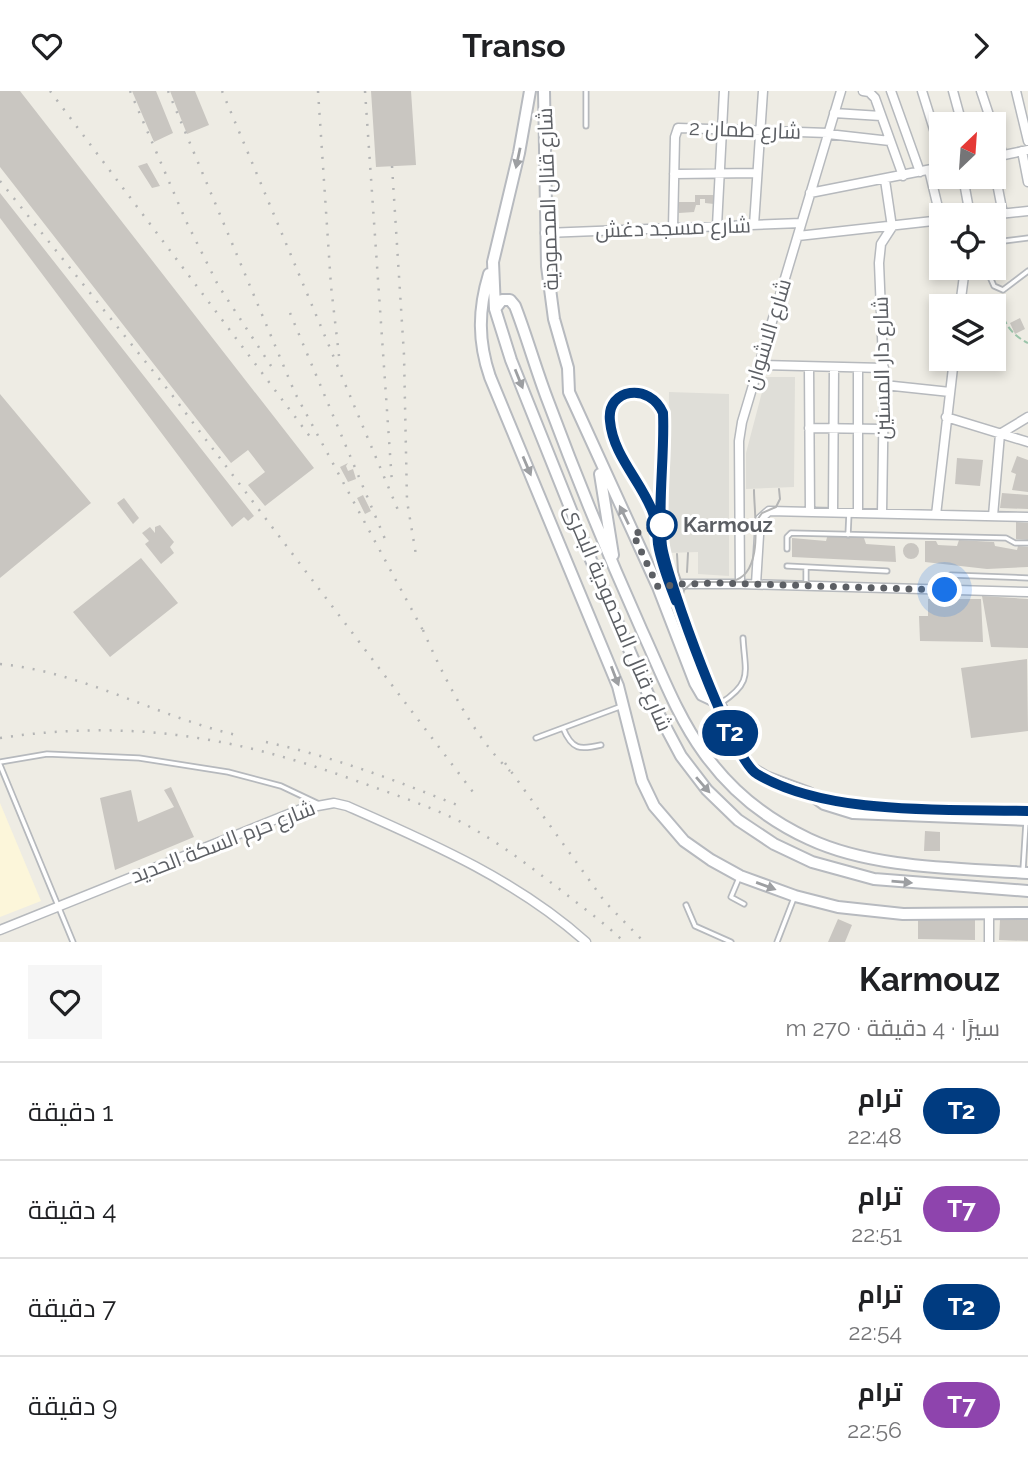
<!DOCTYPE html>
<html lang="ar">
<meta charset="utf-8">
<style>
:root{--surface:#fff;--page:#f6f6f6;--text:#202124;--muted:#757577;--line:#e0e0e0}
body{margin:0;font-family:Raleway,Cairo,sans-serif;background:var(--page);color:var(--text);direction:rtl;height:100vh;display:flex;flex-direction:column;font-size:26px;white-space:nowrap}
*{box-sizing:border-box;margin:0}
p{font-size:23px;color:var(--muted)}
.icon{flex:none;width:38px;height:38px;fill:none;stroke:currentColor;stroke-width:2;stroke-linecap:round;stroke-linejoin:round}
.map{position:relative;height:851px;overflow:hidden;direction:ltr}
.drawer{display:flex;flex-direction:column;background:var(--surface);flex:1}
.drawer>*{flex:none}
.badge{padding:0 14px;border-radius:23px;font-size:24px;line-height:46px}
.needle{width:46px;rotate:25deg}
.controls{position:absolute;left:929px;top:21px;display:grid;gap:14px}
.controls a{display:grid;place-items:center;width:77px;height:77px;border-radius:0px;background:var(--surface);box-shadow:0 4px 10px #0003;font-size:35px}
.you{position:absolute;width:35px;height:35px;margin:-18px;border:5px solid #fff;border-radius:50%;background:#1a73e8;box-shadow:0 0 0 10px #1a73e833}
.map>.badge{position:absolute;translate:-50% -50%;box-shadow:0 0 0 4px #fff}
.round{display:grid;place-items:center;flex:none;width:74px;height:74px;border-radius:0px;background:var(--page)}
.summary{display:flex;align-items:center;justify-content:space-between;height:119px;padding:0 28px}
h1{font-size:33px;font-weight:700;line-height:52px}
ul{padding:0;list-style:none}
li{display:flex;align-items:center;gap:21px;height:98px;padding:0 28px;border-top:2px solid var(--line)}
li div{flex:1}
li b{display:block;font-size:26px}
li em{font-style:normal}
li .badge{min-width:77px;font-weight:700;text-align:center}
header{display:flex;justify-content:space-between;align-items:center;height:91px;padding:0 28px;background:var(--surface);font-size:32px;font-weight:700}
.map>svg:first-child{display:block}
</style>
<header><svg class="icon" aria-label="forward" viewBox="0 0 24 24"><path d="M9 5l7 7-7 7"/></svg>Transo<svg class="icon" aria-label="heart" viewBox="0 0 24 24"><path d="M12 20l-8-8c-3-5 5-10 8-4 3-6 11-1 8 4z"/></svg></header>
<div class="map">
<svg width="1028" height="851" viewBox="0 0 1028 851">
<rect width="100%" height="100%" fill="#eeece4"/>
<path fill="#fcf6da" d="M0,712l41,98 -41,16z"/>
<path fill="#dfded8" d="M766,286h29l-1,110 -48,2v-36z
M669,301l60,2v182l-31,-2v-22l-31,1z"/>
<path fill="#c9c6c1" d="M0,0h20l294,377 -49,38 -17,-21 17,-13 -17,-22 -17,13 -231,-296z
M132,0h24l17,42 -19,9z
M170,0h25l14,34 -22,9z
M371,0h40l5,74 -40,2z
M147,72l13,23 -8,2 -14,-22z
M0,102l254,323 -6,5 -4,-4 -12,10 -232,-309z
M695,104h19v9l-9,-1v-4h-5v6h-4l-2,7 -15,1v-11h16z
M1020,227l5,11 -10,5 -5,-11z
M0,303l91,109 -91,75z
M1017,365l11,4v32l-16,-2 4,-16 -5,-2z
M957,367l26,2 -3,26 -25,-2z
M348,372l-2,3 2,5 5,-2 3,10 -8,3 -8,-15z
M1002,402l26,2v14l-28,-1z
M363,404l8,16 -6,3 -8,-16z
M124,407l15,20 -6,6 -16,-21z
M1016,431l12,1v17l-12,-1z
M160,434l14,17 -4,5 4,6 -13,11 -16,-20 4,-3 -7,-8 8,-6 5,6v-6z
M828,443l35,1 3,9 29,2 1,16 -104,-5v-19l34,3z
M959,449l35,2 1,4 22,4 1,-4 10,1v20l-41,2 -62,-7v-21h11l2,4 19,1z
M903 460a8 8 0 1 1 16 0a8 8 0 1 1-16 0Z
M141,467l37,45 -68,54 -37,-45z
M982,505l46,3v49l-37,-1z
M928,508h53l2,43 -63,-1 -1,-25h9z
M1027,568l1,72 -57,7 -10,-70z
M171,696l23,50 -79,33 -15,-72 31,-8 7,32 36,-15 -10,-17z
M925,740l15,1v19h-16z
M918,827l57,1v21l-57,-1z
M838,828l14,6 -7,17h-17z
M1000,829h28v21l-29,-1z"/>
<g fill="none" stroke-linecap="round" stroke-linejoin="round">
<g stroke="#b6b9bd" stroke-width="7">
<path id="lane" d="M586,0v35
M994,159l10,-9 24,-3
M986,177l8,18 9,4 25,-19
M848,444l1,-22
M787,458v-12l4,-4 215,5 9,5h13
M787,475l100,5
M951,484l77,3
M806,495v-19
M721,612c32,-21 24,-30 22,-65
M563,637c9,22 17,22 38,17
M536,647l86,-32
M0,671l47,-8 92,4 89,14 53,14 38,18
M0,674l73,177
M1023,779l3,-48
M739,787l-8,19 13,7
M686,814l9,21 36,16
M777,851l17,-44"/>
</g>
<g stroke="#b6b9bd" stroke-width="11">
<path id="street" d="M863,0l6,1 6,6 28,78
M891,0l29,81
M922,0l20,64
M953,0l9,33
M981,0l11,33
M1016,0l12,50
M834,22l47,3
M994,38l9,26
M828,43l62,7
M1022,60l6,31
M994,66l34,-7
M994,77l9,46
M929,79l12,50
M674,83l83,-1
M963,86l7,38
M810,102l132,-26
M990,124l38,-4
M754,134l9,-134
M717,135l7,-135
M673,137l2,-91 3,-9 150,5
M545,142l256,-10
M798,145l144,-16
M960,215l5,-38
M758,274l126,3
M809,276l1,144
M884,294l66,7
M946,326l82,25
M809,337l74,1
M833,421l1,-145
M858,422v-145
M882,422l2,-128 -5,-122 2,-19 11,-17 -7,-47
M936,424l18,-156
M993,425l7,-82 28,-17
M740,493l-1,-143 3,-19 99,-331
M756,493l4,-65 9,-8 259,6
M658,496l24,-3h58l288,8
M989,822v29
M0,839l301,-121 33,-6 13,3c84,37 170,74 239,136"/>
</g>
<g stroke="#b7babf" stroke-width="14">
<path id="secondary" d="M530,0l-11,62 -26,109 2,47 16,51 80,200 57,134 33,62 26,34 31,30 36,24 38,18 62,17 154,12
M544,0l3,175 7,53 14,49 1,24 89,195 37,96 7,12 17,8 30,64 17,10 43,16 15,11 29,9 175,7
M489,183c-11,36 -11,68 1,103l128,309 24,95 12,25 30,35 27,19 29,16 55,20 43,11 65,7 125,-1
M495,218l7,-9h8l5,6c12,31 21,64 33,95 29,78 60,154 94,230 19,41 35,85 62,122 27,38 64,67 105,86 64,30 150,29 219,34
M600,383l13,81"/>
</g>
<path stroke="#9bc4aa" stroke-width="2" stroke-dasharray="7 3.5" stroke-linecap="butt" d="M1001,206c-2,20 8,37 27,46"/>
<use href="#lane" stroke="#fff" stroke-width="3.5"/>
<use href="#street" stroke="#fff" stroke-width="8"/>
<use href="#secondary" stroke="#fff" stroke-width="10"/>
<path stroke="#b4b5b5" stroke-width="2" d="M755,432l7,-10 14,-6 4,-8 -1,-10
M677,463l1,18 4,12
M687,481l1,-19
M732,490c33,-6 22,-66 22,-91
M680,515l4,-16 9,-8h114
M1028,718c-80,-1 -202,5 -272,-38 -21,-13 -89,-194 -94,-225 -6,-42 4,-90 1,-133l-9,-14 -14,-7h-9l-8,3 -11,13 -2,16 10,30 32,55 18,77 58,143 20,39 23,13 71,23 186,7"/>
<path stroke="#b4b5b5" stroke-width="2.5" stroke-dasharray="2 9" stroke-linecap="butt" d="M50,0l261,347
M130,0l56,130 32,64 57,87
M168,0l127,302 131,243
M222,0l176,419
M318,0l13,195 8,70
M365,0l27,392
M392,75l12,189 3,146 9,54
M0,90l169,210 307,405
M290,222l95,226
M423,539c20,46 50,106 87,141
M0,573c83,8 156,52 236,71
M0,647c128,-19 233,-2 354,42 33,12 67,23 99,38 41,20 78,49 114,77 19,15 40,30 57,47
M266,651c68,15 132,39 196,65
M505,672l100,139 39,40"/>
</g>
<defs><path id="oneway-solid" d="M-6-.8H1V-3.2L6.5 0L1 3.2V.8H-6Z" transform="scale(1.75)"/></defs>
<g fill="#9d9fa2">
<use href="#oneway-solid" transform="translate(518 67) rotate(102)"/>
<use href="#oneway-solid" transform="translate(519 288) rotate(68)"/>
<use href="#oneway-solid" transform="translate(527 375) rotate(67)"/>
<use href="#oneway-solid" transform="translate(624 424) rotate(-116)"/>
<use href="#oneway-solid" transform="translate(615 585) rotate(69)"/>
<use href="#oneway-solid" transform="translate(703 694) rotate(49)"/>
<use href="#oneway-solid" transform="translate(902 791) rotate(5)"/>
<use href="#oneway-solid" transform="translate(766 795) rotate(20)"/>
</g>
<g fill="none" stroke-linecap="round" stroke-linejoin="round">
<g stroke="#fff" stroke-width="16">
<path id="line" d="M676,510c-7,-18 -15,-38 -18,-57 -1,-11 -1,-20 -5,-31 -11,-31 -40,-57 -43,-92 -4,-33 40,-39 53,-8 2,42 -6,93 -1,133 5,33 70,214 95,228 70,42 190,35 271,37"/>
</g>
<use href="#line" stroke="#003b80" stroke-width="10"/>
<path stroke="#5c5f64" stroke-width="7" stroke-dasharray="0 12.6" d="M662,434l-29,9 25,53 24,-3 38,-1 225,7"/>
</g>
<circle fill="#fff" stroke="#003b80" stroke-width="3.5" cx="662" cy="434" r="14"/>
<g text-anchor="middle" stroke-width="6" stroke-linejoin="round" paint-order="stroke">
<g font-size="21" fill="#5c5f64" stroke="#fff">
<text transform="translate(745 39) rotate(2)" y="7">شارع طمان 2</text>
<text transform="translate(548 108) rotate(-92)" y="7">شارع قنال المحمودية</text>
<text transform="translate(673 137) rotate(-2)" y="7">شارع مسجد دغش</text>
<text transform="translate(768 243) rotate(-73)" y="7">شارع الاشوان</text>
<text transform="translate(882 277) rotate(-91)" y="7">شارع دار المسنين</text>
<text transform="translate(618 527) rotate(67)" y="7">شارع قنال المحمودية البحرى</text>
<text transform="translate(223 751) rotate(-21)" y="7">شارع حرم السكة الحديد</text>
</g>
<g font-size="21" font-weight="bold" fill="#5c5f64" stroke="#fff" text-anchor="start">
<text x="683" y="441">Karmouz</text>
</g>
</g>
</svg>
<div class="controls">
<a><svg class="needle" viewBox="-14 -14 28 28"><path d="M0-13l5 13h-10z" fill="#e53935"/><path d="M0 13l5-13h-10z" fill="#757577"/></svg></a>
<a><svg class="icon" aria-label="locate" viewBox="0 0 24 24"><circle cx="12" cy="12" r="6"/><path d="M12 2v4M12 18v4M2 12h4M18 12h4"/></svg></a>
<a><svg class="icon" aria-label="layers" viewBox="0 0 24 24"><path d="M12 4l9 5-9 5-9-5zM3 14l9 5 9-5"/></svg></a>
</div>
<div class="you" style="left:945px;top:499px"></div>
<b class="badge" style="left:730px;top:642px;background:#003b80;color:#fff">T2</b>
</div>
<section class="drawer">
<div class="summary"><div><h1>Karmouz</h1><p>سيرًا · 4 دقيقة · 270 m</p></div><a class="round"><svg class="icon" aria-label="heart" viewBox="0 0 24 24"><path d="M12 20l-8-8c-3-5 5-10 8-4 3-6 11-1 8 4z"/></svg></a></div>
<ul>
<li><span class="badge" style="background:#003b80;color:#fff">T2</span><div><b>ترام</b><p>22:48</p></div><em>1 دقيقة</em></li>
<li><span class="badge" style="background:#8e44ad;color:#fff">T7</span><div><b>ترام</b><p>22:51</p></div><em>4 دقيقة</em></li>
<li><span class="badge" style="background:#003b80;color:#fff">T2</span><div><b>ترام</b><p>22:54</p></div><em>7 دقيقة</em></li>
<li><span class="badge" style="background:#8e44ad;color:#fff">T7</span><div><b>ترام</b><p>22:56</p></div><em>9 دقيقة</em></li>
</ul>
</section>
